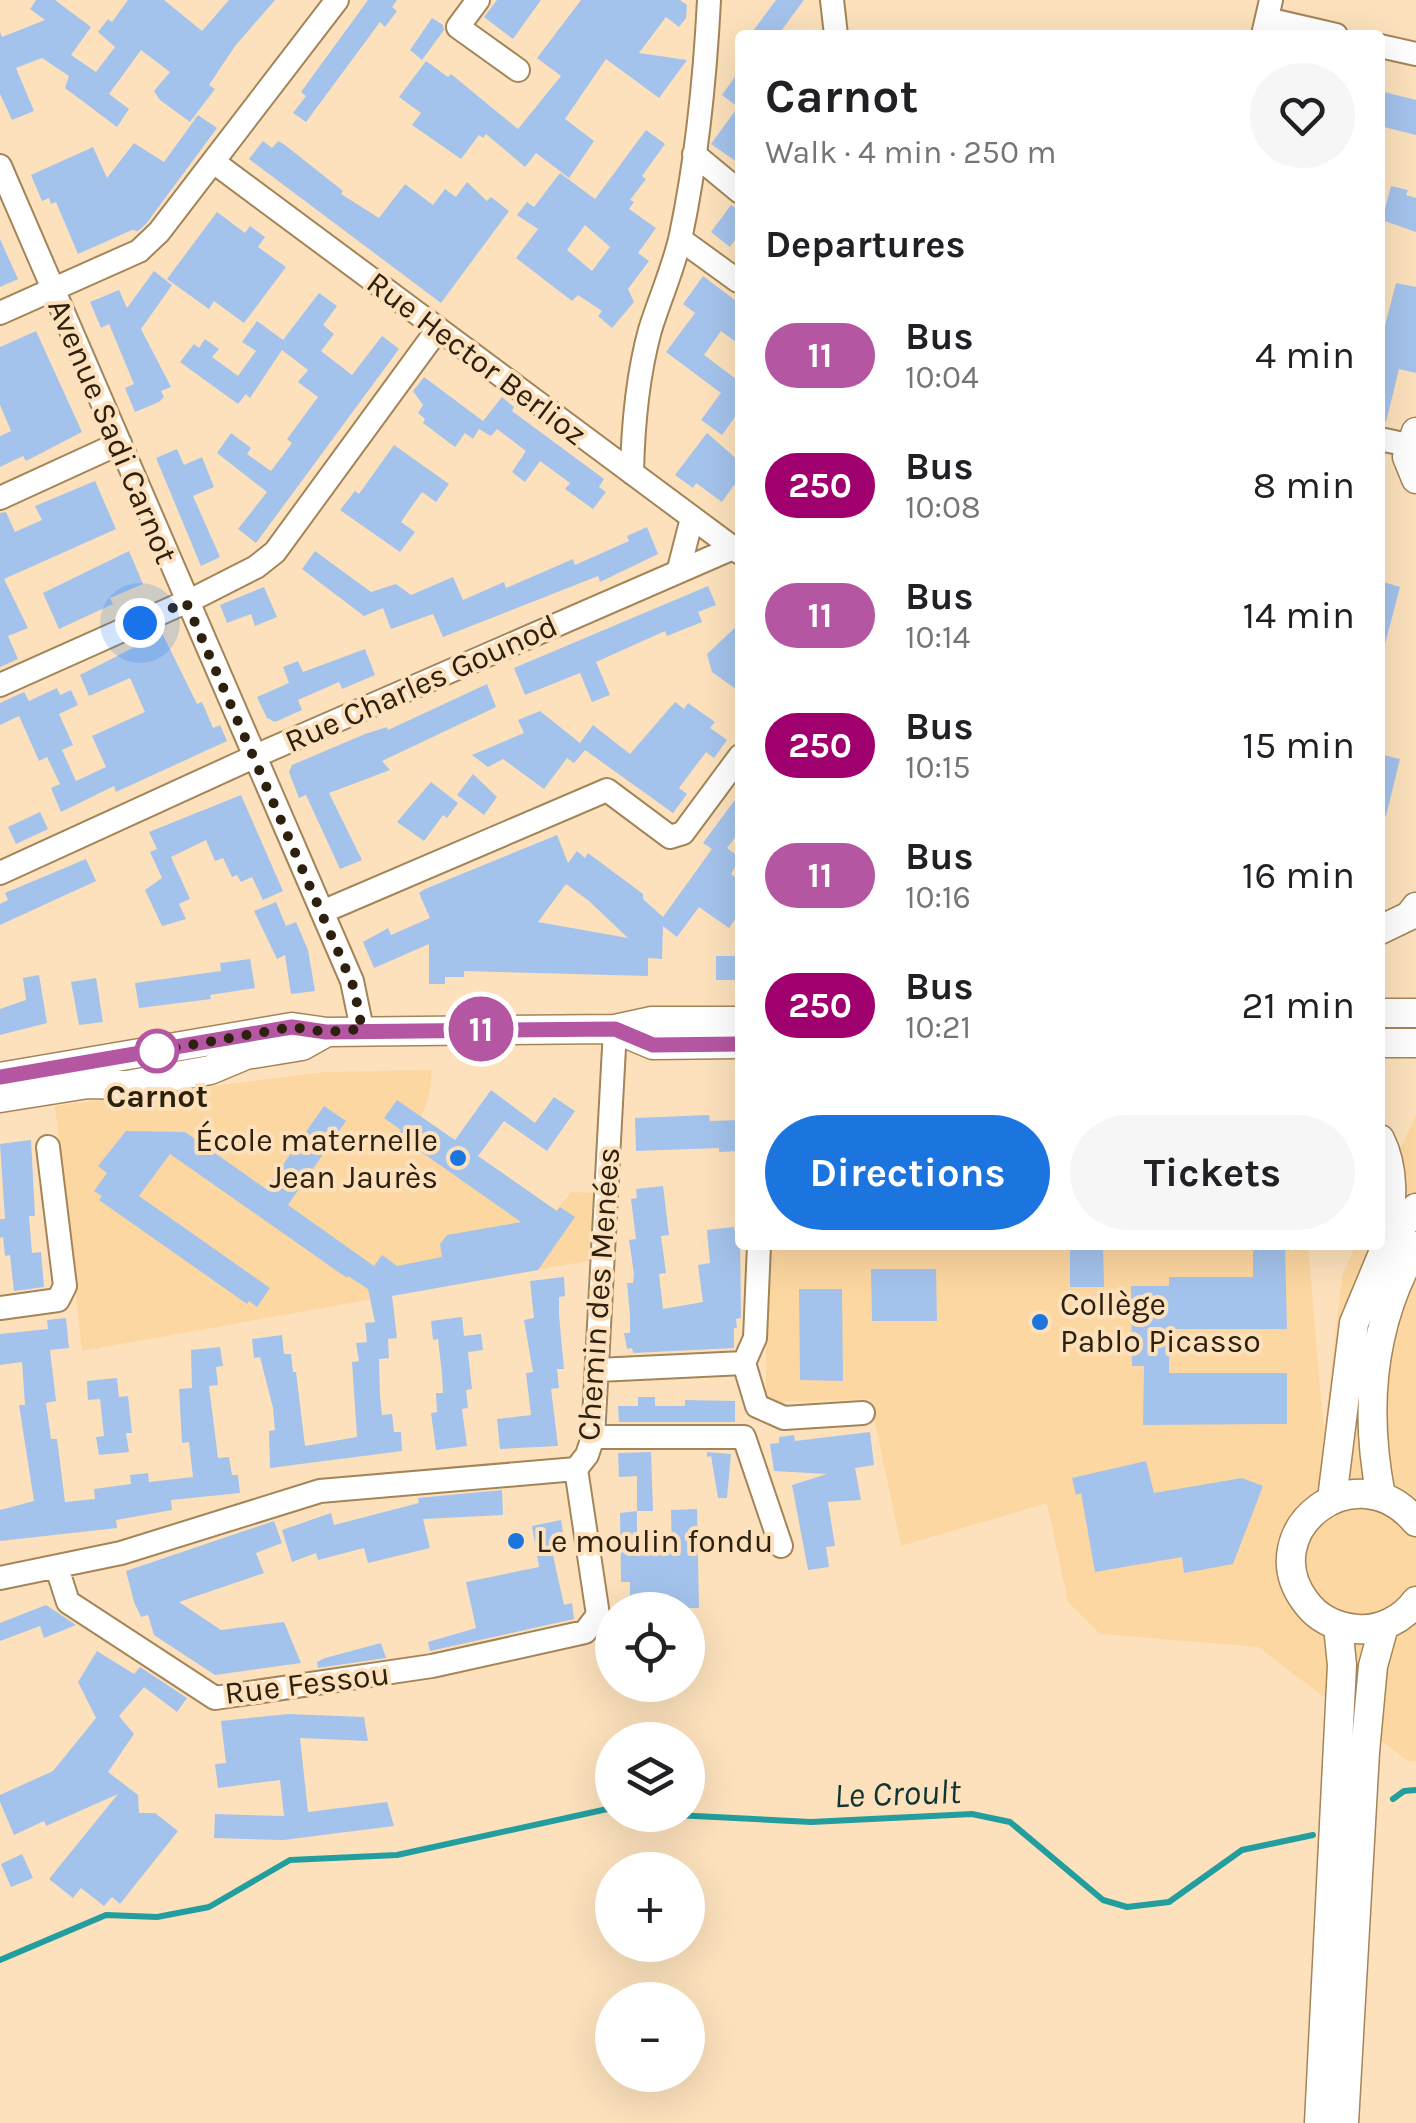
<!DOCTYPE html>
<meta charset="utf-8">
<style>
:root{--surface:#fff;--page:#f6f6f6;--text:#202124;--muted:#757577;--accent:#1c75df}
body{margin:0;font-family:Karla,sans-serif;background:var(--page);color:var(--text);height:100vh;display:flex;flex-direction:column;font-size:38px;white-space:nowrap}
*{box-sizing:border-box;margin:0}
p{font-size:32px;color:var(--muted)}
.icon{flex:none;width:55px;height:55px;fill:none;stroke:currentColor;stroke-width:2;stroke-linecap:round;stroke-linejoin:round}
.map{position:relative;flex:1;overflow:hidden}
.panel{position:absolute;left:735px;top:30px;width:650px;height:1220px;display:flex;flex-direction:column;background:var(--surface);border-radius:10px;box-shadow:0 10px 40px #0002}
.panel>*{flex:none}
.badge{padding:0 20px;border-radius:32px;font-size:35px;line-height:65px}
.tools{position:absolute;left:595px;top:1592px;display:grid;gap:20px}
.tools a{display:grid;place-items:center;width:110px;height:110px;border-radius:50%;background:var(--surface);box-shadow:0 10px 40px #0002;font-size:50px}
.you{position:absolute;width:50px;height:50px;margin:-25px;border:8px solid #fff;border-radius:50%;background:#1a73e8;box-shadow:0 0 0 15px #1a73e833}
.map>.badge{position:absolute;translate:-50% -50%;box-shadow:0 0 0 5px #fff}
h2{padding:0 30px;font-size:38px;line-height:90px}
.round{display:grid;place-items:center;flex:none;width:105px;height:105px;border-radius:52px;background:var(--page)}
.summary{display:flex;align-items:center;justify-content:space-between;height:170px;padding:0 30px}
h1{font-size:48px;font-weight:700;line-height:75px}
.primary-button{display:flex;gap:20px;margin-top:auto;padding:20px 30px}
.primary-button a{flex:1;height:115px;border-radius:60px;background:var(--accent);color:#fff;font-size:40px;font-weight:700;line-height:115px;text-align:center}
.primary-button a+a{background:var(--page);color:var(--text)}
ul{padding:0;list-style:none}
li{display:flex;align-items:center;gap:30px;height:130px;padding:0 30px}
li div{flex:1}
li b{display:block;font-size:38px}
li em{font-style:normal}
li .badge{min-width:110px;font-weight:700;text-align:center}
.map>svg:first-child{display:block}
</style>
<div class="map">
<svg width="1416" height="2123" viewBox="0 0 1416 2123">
<rect width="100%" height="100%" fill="#fce1bc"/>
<path fill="#fdd7a1" d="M432,1070l-2,22 -9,25 135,94 15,-19 24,1 -2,67 -511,91 -27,-245 269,-34z
M1416,1115v646h-8l-150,-114 -158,-13 -32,-32 -21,-99 -146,43 -31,-147 -88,3 -16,-4v-153h542l16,188 18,-157 14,-31h24v-52z"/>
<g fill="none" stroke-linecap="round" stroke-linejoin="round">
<path stroke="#239e9f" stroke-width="6" d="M1393,1799l11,-8 12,-1
M675,1815l136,7 161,-8 38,8 93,78 24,7 42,-5 73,-52 71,-15
M0,1960l106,-45 51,2 52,-10 81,-47 107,-5 215,-47"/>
</g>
<path fill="#a4c3ec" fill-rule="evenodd" d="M36,0h19l36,27 -20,28 25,17 19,-25 -17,-15 10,-13 4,3 16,-22h36l38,31 27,-31h46l-40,46 -26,39 6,4 -25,33 -30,-22 -6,-9 16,-19 -29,-22 -32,44 20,15 -12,18 -52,-39 4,-12 -27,-18 -26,10 18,43 -22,9 -12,-26v-62l2,5 43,-17 -15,-11z
M368,0h29l-5,7 5,4 -12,16 -5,-5 -74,100 -13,-9 13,-17 -5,-4z
M497,0h44l-28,39 -29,-22z
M581,0h99l7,5 -1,13 -7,9 -13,-10 -27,36 48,7 -28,38 -53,-39 -41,60 29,22 -25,37 -33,-25 -11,14 -39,-33 -3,4 -4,-3 -18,24 -49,-34 9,-12 -22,-16 27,-36 22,16 3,-3 67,55 43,-53 -24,-18z
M776,0h28l-26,35h-28z
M432,18l11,7 1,5 -22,30 -12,-10z
M740,70v94l-29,-20 27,-37 -16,-12z
M1380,91l36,9v35l-36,-9z
M198,115l19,13 -71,96 -8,7 -6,-1 -54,24 -22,-52 -5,2 -2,-6 -7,3 -11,-26 62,-28 14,31 27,-35 30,19z
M646,130l19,14 -23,32 4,3 -16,21 4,2 -5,7 27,19 -18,25 11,8 -21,28 6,13 -22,26 -14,-12 4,-5 -24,-16 -6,6 -56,-43 22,-29 -21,-14 10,-13 7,5 26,-34 35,26zM585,225l25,22 -18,24 -25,-21z
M263,141l9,7 6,-7 7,4 58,46 -2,3 38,24 26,-34 28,21 12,-16 11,8 11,-15 20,19 4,-4 18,14 -68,92 -192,-144z
M1391,186l17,4 -2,5 10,3v34l-34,-12z
M731,205l9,6v22l-10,14 -19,-15z
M217,212l28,21 5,-7 15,11 -7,10 28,20 -42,56 -30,-22 -5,8 -42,-30z
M0,239l18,40 -18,8z
M154,271l18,14 -31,44 30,58 -10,4 3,6 -5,5 -24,10 -10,-24 9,-4 -25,-60 -8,4 -11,-26 29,-12 8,18z
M703,276l37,28v41l-19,-14 -17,24 36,27v28l-18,25 -21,-15 20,-27 -55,-41 29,-39 -12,-9z
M1396,283l20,4v86l-17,-4 -13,53 -6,-1v-76z
M319,293l18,13 -14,19 11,9 -13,17 31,24 30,-39 17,13 -143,194 -18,-14 29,-37 -50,-39 14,-20 20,15 -4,6 24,17 21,-28 -5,-4 31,-42 -20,-15 10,-12 -26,-20 -32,48 -4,-4 -8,10 -58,-42 14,-18 5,4 6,-9 14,10 -7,8 26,19 18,-25 -14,-9 15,-21 26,19z
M36,331l46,101 -56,29 -3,-5 -23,11v-31l11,-5 -11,-26v-58z
M424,377l59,44 19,-24 12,10 -2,4 92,68 -5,8 7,5 -13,17 -28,-20 5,-6 -30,-22 -15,21 -13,-10 14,-21 -29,-22 -6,7 -12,-7 -6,10 -8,-6 -10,14 -32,-24 2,-4 -7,-6 5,-8 -10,-14z
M707,433l33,29v27l-6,-4 -12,17 -26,-19 -3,5 -18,-13z
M394,445l55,39 -13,18 -14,-10 -12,17 -9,13 14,10 -15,20 -60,-42 15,-19 4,3z
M177,449l7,16 18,-8 12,30 -21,9 27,61 -19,9 -45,-108z
M95,481l21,48 -112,50 24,49 -20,8 10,23 -18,8v-154l6,-1 9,20 27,-12 -7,-14z
M647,527l11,27 -58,28 -2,-6 -155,61 -10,-23 -42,15 -8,-21 -19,8 -62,-47 13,-18 56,41 25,-8 15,11 42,-18 10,23 41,-18 2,6 67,-29 2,6 54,-24 -2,-5z
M129,551l14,33 -33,14 3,6 -54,25 -16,-36z
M1380,581l20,6 -15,57h-5z
M708,586l8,19 -18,7 4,10 -35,14 -2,-5 -69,31 14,33 -18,7 -12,-29 -55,22 -11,-27z
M264,587l13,30 -22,9 -4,-12 -24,9 -7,-18z
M740,623v69l-28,-20 -5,-18z
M162,633l35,71 5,-2 11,26 7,-3 7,16 -111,51 -2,-6 -53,26 -10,-24 9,-4 -13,-27 -8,4 -20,-45 -19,9v-22l24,-11 5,9 28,-13 3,7 11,-5 7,15 -19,9 14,31 -11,5 14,31 30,-14 -14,-31 53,-24 -15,-34 -41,18 -9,-21z
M365,649l10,26 -33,14 -3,-7 -41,18 4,10 -27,12 -8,-4 -10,-21 32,-14 -6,-16 15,-6 5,11z
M487,684l9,23 -114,54 8,9 -61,23 33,67 -22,9 -34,-74 -7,3 -10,-26 3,-7 73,-31 22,-7 1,3z
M675,702l9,7 4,-6 27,19 -5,6 17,12 -13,18 -8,-6 -27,36 8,6 -14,19 -88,-63 -11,13 -7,-5 -23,31 -41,-30 -15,8 -16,-12 52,-22 -6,-13 22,-9 40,32 13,-18 37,29z
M1380,754l20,5 -14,57 -6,-1z
M473,774l24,23 -13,18 -27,-20z
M431,782l27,21 -11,15 -4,-3 -19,26 -27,-19z
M740,793v38l-13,17 13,10 -9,16 9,7v31l-11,16 -30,-21 -22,30 -14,-11 -1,33 -14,-1v18l-184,-5v6h-19v7h-16v-40l-55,24 -11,-26 25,-14 3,7 39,-17 -11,-25 6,-4 132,-54 11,28 9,-12 8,7 3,-5 55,41v5l20,18 49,-68 -9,-6zM566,884l23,17 39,37 -90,-16z
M241,795l42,96 -20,9 -11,-23 -11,5 -4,-7 -5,2 -9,-19 -8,3 -9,-21 -35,17 19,42 -11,5 7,15 -24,7 -17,-36 17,-12 -12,-26 7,-3 -8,-17z
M40,812l8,17 -32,15 -8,-17z
M86,859l10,22 -96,44v-21l8,-4 -3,-7z
M276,902l10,24 10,-4 12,28 7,41 -24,3 -6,-39 -8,4 -23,-48z
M716,956h24v24h-24z
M250,959l5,29 -45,7 1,4 -72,9 -4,-25 86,-12 -1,-8z
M39,975l8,48 -47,12v-26l26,-9 -3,-22z
M96,978l7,44 -24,3 -8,-43z
M491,1090l44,33 19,-26 21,14 -28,40 -43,-30 -26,35 79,55 3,-4 15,10 -37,53 -146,26 5,42 -9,1 1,19 -10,1 1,37 2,19 10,-1 2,18h7l1,19 -132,17 -1,-37 6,-1 -2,-22 -13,-51 -6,1 -2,-19 30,-4 2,19h7l2,18h3l9,74 52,-9 -5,-75 7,-1 -3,-18 11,-1 -2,-19 10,-1 -7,-33 -20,-13 -1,2 -177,-124 -31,42 131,92 -13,19 -8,-6 -2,3 -148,-104 3,-4 -8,-5 13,-18 -9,-7 28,-35 59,1 81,57 58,-83 22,15 -58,84 86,61 8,-11 15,11 45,-9 -2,-13 7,-9 74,-13 -124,-87 4,-5 -17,-12 13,-18 58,40z
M709,1115l1,6 30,-1v31l-21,1v-4l-83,3 -1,-33z
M31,1140l4,76h-6l3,37 9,-1 3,35 -30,4 -4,-36 -5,1 -2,-19 -3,1v-19h5l-5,-75z
M663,1186l6,49 -8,1 5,37 -7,1 4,35 40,-7 -5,-37 12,-2 -3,-33 27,-3 2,9 4,-1 1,83 -5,1 1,9h-3v20l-101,5 -1,-5 -5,1 -3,-16h6v-17l-3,-33h6l1,-9 -5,-34 7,-1 -5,-40 6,-1 -1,-9z
M1070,1245h33l1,42h-34z
M1253,1245h32l2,84h-118v44h118v51l-144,1 1,-59h-12l-1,-80h38v-9h84z
M871,1269h65l1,52h-65z
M564,1277l1,19 -6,1v18l5,54h-7l2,19 -8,1 7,57 -58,3 -3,-30 34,-4 -5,-42 7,-1 -9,-52 10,-2 -4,-37z
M799,1289h43l1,92 -43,-1z
M462,1317l2,19 17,-2 2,16 -15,2 4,37 -6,1 2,18 -6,1 5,37 -31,4 -5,-37 6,-1 -1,-19h7l-1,-19 -4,-35 -5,1 -2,-19z
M66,1318l3,30 -19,2 6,51 -10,2 5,36h6l8,63 30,-3 -1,-10 37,-5 -1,-9 18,-2 1,9 44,-5 -4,-35 -7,1 -3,-54 13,-1 -1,-38 29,-3 3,19 -7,1 2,18 -9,1 9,72 11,-1 3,18h6l2,18 -69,7 1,10 -56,10 1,8 -117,13v-31l34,-9 -15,-96h6l-3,-43 -22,3v-31l48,-5 -1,-9z
M117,1378l2,19 9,-1 4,37h-6l3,19 -30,3 -3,-18 8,-1 -4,-37 -12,1 -1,-19z
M638,1397h17v9h30v-6l50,1v21h-116l-1,-16h20z
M870,1432l4,33 -19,3 6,32 -33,2 7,44 -9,1 3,20 -21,3 -16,-85 35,-11 -53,-3 -4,-27 9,-1v-6l15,-2 1,6z
M651,1452l2,59h-16v-35l-18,1 -1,-24z
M707,1452l24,2 -4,44h-9l-7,-42 -4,1z
M1146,1461l8,32 88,-15 21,8 -30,78 -49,9 -2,-16 -87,15 -14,-79 -5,2 -4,-17z
M502,1490l1,25 -80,4 7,29 -62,15 -4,-15 -46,12 -2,-7 -24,9 -10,-32 49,-17 3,12 85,-22 -1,-5z
M697,1509l2,99h-26v-10l-43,1v-17h-9l-1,-69 17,-2v42l35,-1 -1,-42z
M561,1520l3,20 -14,2 14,63 8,-2 2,16 -144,32 -2,-9 48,-14 -10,-46 73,-15 -7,-41z
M274,1521l8,22 -26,10 8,20 -85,29 42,28 63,-8 17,41 -86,12 -61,-40 -6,-20 -7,2 -7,-15 -8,-31z
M46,1605l30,20 -32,13 -4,-12 -40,15v-18z
M381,1643l5,15 -68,10 -1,-6 8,-4z
M97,1651l37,23 6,-7 47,31 -10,14 -33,-25 -25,29 15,18 -26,38 30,23 1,18h16l23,18 -58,73 -8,-7 -8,9 -23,-18 -8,10 -24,-19 69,-85 -72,32 -2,-5 -30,14 -14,-33v-7l53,-24 43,-53 -18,-36z
M288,1714l76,3 4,24 -68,-3 8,74 79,-10 7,24 -111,14 -69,-2 1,-24 69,2 -4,-36 -62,8 -3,-24 11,-1 -5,-42z
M22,1854l11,24 -22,9 -10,-23z"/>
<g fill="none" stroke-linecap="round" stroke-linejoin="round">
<g stroke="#a38558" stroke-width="26">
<path id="minor" d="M478,0l-20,27 60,43
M832,0l4,35
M1267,19l69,16
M1263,35l8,-35
M1380,46l36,8
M694,154l46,38
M215,163l525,390
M0,166l352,815 10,48
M680,239l58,42
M0,313l139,-62 20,-19 178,-232
M1380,439l28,6
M632,473c1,-49 5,-95 18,-143 10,-32 24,-63 31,-95 16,-77 24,-156 28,-235
M0,498l120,-55
M679,569l13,-51
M0,685l199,-89 57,-29 19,-15 163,-223
M0,873l269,-123 471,-205
M322,912l285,-122 63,47 13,-4 57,-77
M0,1308l58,-8 7,-14 -17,-139
M744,1363l11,-25 4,-93
M598,1370l146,-7 13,43 27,12 79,-5
M593,1437h151l37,109
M576,1469l11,-14 6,-18 22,-408
M57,1568l11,34 147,96 217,-32 153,-34 13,-17 -22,-146
M0,1578l121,-25 199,-62 256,-22"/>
</g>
<g stroke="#a38558" stroke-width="31">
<path id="major" d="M1416,432l-9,25 9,22
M1380,930l29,-14 7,-9
M1380,1013h36
M615,1029l38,16 87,-1
M1380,1043h36
M0,1077l292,-50 35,5 288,-3 37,-8h88
M0,1098l88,-14 39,1 83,-15 36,-15 56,-9 25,-14
M1380,1139c17,34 11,68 6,105
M1381,1496c-17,-86 -10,-173 35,-250
M1332,1499l22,-176 32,-77 30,-38
M1416,1522c-59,-72 -163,8 -111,79 12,17 30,26 52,28 23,2 46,-10 59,-28
M1319,2123l23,-458 -4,-39
M1344,2123l21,-371 8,-86 11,-40"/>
</g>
<use href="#minor" stroke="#fff" stroke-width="22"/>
<use href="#major" stroke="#fff" stroke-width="28"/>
</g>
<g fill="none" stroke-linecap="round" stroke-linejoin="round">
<g stroke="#fff" stroke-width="22">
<path id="line" d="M0,1077l292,-50 34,5 289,-3 38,16 87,-1"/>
</g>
<use href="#line" stroke="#b456a1" stroke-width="15"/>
<path stroke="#2d200e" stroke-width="10" stroke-dasharray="0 18" d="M140,623l46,-21 168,386 8,41 -36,3 -34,-5 -135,24"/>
</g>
<circle fill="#fff" stroke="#b456a1" stroke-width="5" cx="157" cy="1051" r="20"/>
<g fill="#1c75df" stroke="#fce1bc" stroke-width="4">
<circle cx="458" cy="1158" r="10"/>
<circle cx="1040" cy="1322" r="10"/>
<circle cx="516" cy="1541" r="10"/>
</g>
<g text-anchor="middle" stroke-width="8" stroke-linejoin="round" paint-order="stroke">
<g font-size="32" fill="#2d200e" stroke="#fce1bc">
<text transform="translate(477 358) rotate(37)" y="11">Rue Hector Berlioz</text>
<text transform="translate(113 431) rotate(67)" y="11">Avenue Sadi Carnot</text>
<text transform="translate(421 683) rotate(-24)" y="11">Rue Charles Gounod</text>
<text transform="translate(598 1294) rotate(-86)" y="11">Chemin des Menées</text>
<text transform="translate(307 1683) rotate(-7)" y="11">Rue Fessou</text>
</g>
<g font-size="32" font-weight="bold" fill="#2d200e" stroke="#fce1bc">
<text x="157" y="1107">Carnot</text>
</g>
<g font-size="32" fill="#2d200e" stroke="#fce1bc" text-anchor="start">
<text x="438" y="1151" text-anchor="end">École maternelle<tspan x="438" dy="37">Jean Jaurès</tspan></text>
<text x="1060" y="1315">Collège<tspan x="1060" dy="37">Pablo Picasso</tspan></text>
<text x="536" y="1552">Le moulin fondu</text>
</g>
<g font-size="35" font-style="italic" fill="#103333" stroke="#fce1bc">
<text transform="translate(897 1793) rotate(-2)" y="12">Le Croult</text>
</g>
</g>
</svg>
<div class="tools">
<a><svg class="icon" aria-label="locate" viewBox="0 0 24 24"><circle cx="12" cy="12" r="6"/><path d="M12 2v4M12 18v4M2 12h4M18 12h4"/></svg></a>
<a><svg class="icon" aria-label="layers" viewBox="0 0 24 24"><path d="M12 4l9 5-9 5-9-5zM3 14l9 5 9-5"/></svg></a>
<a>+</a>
<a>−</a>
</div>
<div class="you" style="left:140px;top:623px"></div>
<b class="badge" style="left:481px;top:1029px;background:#b456a1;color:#fff">11</b>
<section class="panel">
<div class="summary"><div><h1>Carnot</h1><p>Walk · 4 min · 250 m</p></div><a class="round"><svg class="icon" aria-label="heart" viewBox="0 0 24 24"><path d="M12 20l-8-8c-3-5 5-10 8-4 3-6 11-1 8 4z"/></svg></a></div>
<h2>Departures</h2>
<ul>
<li><span class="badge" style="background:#b456a1;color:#fff">11</span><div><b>Bus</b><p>10:04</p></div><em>4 min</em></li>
<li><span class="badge" style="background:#a0006e;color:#fff">250</span><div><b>Bus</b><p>10:08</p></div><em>8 min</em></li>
<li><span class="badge" style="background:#b456a1;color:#fff">11</span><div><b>Bus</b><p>10:14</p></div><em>14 min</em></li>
<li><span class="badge" style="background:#a0006e;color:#fff">250</span><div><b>Bus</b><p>10:15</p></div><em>15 min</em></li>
<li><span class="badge" style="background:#b456a1;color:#fff">11</span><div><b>Bus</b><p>10:16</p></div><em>16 min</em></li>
<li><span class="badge" style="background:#a0006e;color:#fff">250</span><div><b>Bus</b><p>10:21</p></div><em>21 min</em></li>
</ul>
<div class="primary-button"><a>Directions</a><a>Tickets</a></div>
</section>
</div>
